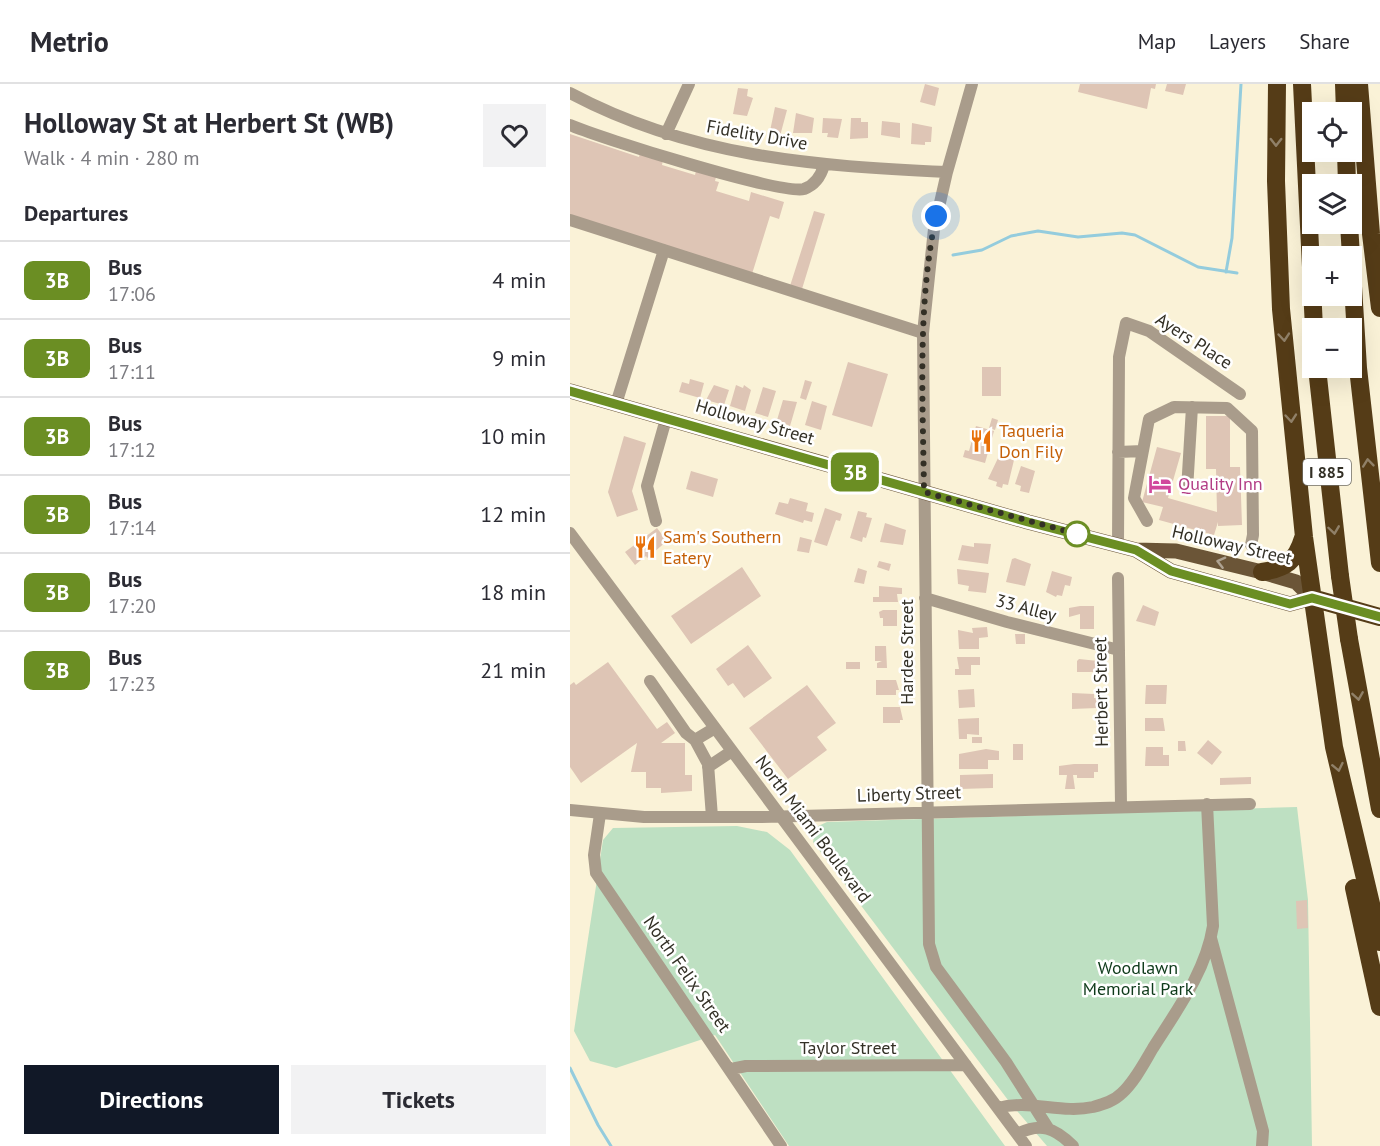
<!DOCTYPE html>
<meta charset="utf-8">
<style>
:root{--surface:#fff;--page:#f2f2f3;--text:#2b2b33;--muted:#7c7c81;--line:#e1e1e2;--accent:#111827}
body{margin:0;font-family:"PT Sans",sans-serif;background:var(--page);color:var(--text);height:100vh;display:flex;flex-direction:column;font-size:22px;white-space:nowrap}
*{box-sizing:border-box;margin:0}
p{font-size:20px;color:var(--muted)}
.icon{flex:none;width:33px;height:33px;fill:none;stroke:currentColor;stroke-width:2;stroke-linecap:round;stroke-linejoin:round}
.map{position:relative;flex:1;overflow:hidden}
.sheet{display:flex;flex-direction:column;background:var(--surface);width:570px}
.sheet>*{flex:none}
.badge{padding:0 12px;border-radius:9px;font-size:21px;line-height:39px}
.buttons{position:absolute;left:732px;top:18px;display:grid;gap:12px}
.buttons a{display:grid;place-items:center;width:60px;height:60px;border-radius:0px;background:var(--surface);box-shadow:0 6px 24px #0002;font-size:30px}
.you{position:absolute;width:30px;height:30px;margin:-15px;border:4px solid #fff;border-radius:50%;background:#1a73e8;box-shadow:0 0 0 9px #1a73e833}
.map>.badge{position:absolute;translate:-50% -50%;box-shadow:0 0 0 3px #fff}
h2{padding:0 24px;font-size:22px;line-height:54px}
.round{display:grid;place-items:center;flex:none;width:63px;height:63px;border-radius:0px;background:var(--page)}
.headline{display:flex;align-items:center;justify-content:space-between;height:102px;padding:0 24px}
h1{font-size:28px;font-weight:600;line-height:45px}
.cta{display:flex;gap:12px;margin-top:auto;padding:12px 24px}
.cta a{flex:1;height:69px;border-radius:0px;background:var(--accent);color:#fff;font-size:24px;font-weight:600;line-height:69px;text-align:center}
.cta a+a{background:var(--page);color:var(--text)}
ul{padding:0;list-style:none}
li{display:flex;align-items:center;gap:18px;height:78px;padding:0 24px;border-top:2px solid var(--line)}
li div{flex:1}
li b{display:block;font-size:22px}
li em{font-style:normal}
li .badge{min-width:66px;font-weight:700;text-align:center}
header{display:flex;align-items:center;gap:36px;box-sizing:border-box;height:84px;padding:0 30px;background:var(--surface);border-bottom:2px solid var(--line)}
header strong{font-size:28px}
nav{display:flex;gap:33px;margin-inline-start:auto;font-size:21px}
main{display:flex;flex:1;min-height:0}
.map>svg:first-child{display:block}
</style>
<header>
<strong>Metrio</strong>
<nav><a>Map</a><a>Layers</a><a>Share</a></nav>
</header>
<main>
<section class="sheet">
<div class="headline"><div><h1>Holloway St at Herbert St (WB)</h1><p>Walk · 4 min · 280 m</p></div><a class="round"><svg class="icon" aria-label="heart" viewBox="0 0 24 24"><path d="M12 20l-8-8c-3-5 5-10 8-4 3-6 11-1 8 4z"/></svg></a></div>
<h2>Departures</h2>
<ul>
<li><span class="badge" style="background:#6b8e23;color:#fff">3B</span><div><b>Bus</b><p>17:06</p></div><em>4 min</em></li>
<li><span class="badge" style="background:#6b8e23;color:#fff">3B</span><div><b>Bus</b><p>17:11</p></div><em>9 min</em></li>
<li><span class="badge" style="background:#6b8e23;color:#fff">3B</span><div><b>Bus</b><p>17:12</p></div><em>10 min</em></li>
<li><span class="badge" style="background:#6b8e23;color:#fff">3B</span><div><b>Bus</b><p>17:14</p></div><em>12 min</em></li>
<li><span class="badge" style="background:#6b8e23;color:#fff">3B</span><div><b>Bus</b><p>17:20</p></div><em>18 min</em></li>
<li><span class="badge" style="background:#6b8e23;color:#fff">3B</span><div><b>Bus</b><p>17:23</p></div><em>21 min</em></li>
</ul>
<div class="cta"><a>Directions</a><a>Tickets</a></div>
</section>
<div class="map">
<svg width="810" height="1062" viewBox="0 0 810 1062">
<rect width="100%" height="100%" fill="#faf2d7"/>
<path fill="#bee0c2" d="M727,723l11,93 4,246h-265l-36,-42 -198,-262 3,-15 11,-5z
M167,742l30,6 23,18 215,296h-216l-74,-111 -99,33 -26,-7 -16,-30 29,-191 10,-12z"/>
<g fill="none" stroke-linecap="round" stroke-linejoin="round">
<path stroke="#94ccdd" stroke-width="3" d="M383,171l29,-5 29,-14 27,-5 40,6 44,-4 13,2 63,32 39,6
M656,188l6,-34 9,-154
M0,984l28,57 13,21"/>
</g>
<path fill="#dec5b5" d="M355,0l14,4 -4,18 -15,-4z
M510,0h76l-1,5 -4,-1 -4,21 -69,-17z
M597,0h19l-3,11 -18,-4z
M168,4l10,1 -1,7 6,2 -6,18 -14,-2z
M205,23l12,3 -7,26 -10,-5z
M226,29l18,5 -2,15h-19z
M253,34l19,1 -4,19 -11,-1 1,-4h-6z
M281,34h10v4h7v16l-18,1z
M312,37l18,2v15l-19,-3z
M342,39l20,4 -1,15h-6v3l-14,-1z
M0,50l69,23 1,-4 23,7 -1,5 33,10 1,-4 20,6 -1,4 4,1 -3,9 33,10 2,-9 33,10 -5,17 -9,-3 -18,58 -182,-55z
M244,127l11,3 -23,75 -12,-3z
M278,278l40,12 -16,53 -40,-12z
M412,283h19v29h-19z
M120,295l14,4 -4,15 -21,-6 3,-10 7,2z
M235,296l7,2 -6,18 -6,-2z
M144,301l15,5 -5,15 -18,-5z
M166,301l7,3 1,-3 7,5 -6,21 -15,-5z
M193,303l13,4 -8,26 -13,-4z
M213,316l14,2 -7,24 -13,-6z
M242,317l15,5 -6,24 -16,-5z
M636,332h24v51h10l2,58 -24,1v-4l-4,13 -55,-15 4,-13 -21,-5 15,-55 24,6 -13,45 49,14 -1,-43h-10z
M422,334l6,2 -3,10 -6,-2z
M406,342l18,5 -9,32 -22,-6 2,-7 4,1z
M54,352l22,7 -14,48 6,19 -21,7 -9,-25z
M429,372l15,4 -6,25 -5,-1 -1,4 -6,-2 1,-4 -9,-3z
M451,382l14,5 -6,22 -9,-2 1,-5 -6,-2z
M121,387l27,8 -5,18 -27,-8z
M220,414l18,5 -2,8 8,2 -2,9 -8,-2 -1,3 -28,-9 4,-12 9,2z
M255,424l17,6 -2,7 -4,-1 -9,26 -13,-4z
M288,427l9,2 -1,4 6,1 -6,20 -3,-1 -1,5 -12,-4z
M315,439l21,7 -3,15 -23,-3z
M87,444l10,13 -20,17 -1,-2 -11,9 -10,-13z
M230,453l12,3 -3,13 -12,-2z
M404,459l17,1 -3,20 -30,-4 4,-15 12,2z
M445,474l16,6 -6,22 -19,-4 6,-23z
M309,477l12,3 -2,7 -12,-4z
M172,483l19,29 -70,48 -20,-28z
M288,484l9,3 -3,13 -10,-2z
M387,485l32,4 -3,20 -18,-2 1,-5 -11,-2z
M482,487l20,6 -2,9 -5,-1 -3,11 -5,-1 -1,2 -10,-5z
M309,502l23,2v6h-5l1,8h-25v-5h6z
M573,521l16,7 -4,14 -19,-5z
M510,522h14v23h-14v-15l-11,3v-9z
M313,526h14v16h-14v-8h-3l-1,-6z
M417,543l1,10 -9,1v11h-20l-1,-19 15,3 -1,-5z
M445,550h10v10h-9z
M178,561l24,33 -28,20 -11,-15 -5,3 -12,-17z
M305,562h11l1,22h-10v-5l5,-2h-7z
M387,573h23v8h-9v10h-16v-6h4z
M509,575l19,2 -1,11h-20v-11z
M38,578l49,67 10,-7 8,11 -14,10h24v32h7v16l-31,2v-5h-15v-16h-15l6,-29 -56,40 -11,-16v-82l4,-3 2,3z
M276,578h14v7h-14z
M306,596h20l3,10h-3v5h-20z
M237,601l29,38 -19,14 10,13 -39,29 -39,-51z
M576,601h21l-1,19h-21z
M404,605l1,18 -16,1 -1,-18z
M502,609l22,1v4h3v10l-25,1z
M313,623h17l3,13h-3v3h-17z
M409,634v17l-12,-1v5h-8l-1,-20z
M575,634h18l2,13h-20z
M402,653h10v6h-10z
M638,656l14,12 -10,13 -15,-12z
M608,657h7l1,10h-8z
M443,660h10v16h-10z
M576,663h17v8h6v11h-24z
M416,665l13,2v9h-11v9h-29v-15z
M504,680h24v8h-4v6h-17v-3h-4l2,14h-10l2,-14h-8v-9z
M423,690v14l-33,1v-14z
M681,693v7l-31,1v-7z
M737,816l1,28 -11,1 -1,-28z"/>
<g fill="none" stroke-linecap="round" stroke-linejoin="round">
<path stroke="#a99c8b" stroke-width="12" d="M402,0l-25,88 -13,57 -11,104 6,611 7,23 70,95 42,66
M0,9c120,64 244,73 377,79
M0,41c30,13 211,70 234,64 11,-4 17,-13 20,-24
M96,50l23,-50
M0,136l353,113
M46,320l48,-154
M548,368l25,-1
M617,406l5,-83
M86,437l-9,-35 19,-67
M577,437l-13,-23 15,-79 25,-12 53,1 25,23 1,104 -2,10
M0,449l456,613
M548,461l1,-188 7,-34 23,8 91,63
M548,494l3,227
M355,514l82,24 112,28
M80,597l36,52 9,7 13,24 4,53
M125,656l20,-12
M138,683l24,-16
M0,726l74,7h116l490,-13
M30,730l-6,41 2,18 185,273
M641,854l52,193 -1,15
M161,985l15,-3 220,-1
M428,1024c31,-9 63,6 95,-1 11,-3 21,-6 29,-14 13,-12 22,-30 31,-45 24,-38 53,-77 60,-122l-6,-122
M447,1050c24,-12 38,-6 56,12"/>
<path stroke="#6b5537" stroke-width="15" d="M0,307l458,131 108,28 40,1 86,21 34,10 16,16 -22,6 -119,-33 -35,-21"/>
<path stroke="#553c17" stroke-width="18" d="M707,0l-1,97 5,128 23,228 30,210 46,195
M732,0l12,244
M774,0l1,28
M789,0l12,150 9,74
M776,68l1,32
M779,140l2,32
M782,186l6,98 22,195
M747,284l23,208
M692,488c24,-4 34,-11 41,-34
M742,514l68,19
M779,555l31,170
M784,804l26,119"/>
<path stroke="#553c17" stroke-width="18" d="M770,492l9,63"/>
</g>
<defs><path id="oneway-chevron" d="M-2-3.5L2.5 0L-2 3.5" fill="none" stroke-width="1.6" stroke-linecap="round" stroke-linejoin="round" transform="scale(1.5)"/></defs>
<g stroke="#908068">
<use href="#oneway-chevron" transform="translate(706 58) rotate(90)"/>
<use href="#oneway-chevron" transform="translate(714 253) rotate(85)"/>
<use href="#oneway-chevron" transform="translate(721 334) rotate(85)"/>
<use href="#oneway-chevron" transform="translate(798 379) rotate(-96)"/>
<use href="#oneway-chevron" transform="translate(764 446) rotate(82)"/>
<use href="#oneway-chevron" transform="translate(788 612) rotate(81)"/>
<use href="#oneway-chevron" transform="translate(768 683) rotate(78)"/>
</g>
<use stroke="#aea291" href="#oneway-chevron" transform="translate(651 478) rotate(-166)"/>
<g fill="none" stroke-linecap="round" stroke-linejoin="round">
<g stroke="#fff" stroke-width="14">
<path id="line" d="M0,307l458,131 108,28 35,21 119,33 22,-6 68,19"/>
</g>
<use href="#line" stroke="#6b8e23" stroke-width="9"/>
<path stroke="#333026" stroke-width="6" stroke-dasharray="0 10.8" d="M366,132c-19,91 -13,184 -12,276l153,42"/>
</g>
<defs>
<g id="restaurant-bare" transform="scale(1.8)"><path d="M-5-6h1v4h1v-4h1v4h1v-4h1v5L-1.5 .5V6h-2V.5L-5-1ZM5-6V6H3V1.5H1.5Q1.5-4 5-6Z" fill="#e8710a" stroke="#fff" stroke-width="2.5" paint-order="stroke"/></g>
<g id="hotel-bare" transform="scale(1.8)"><path d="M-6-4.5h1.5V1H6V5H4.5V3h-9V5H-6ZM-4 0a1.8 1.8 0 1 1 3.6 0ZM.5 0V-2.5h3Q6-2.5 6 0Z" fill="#d1479c" stroke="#fff" stroke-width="2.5" paint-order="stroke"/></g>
</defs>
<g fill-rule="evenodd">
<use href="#restaurant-bare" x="411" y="357"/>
<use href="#hotel-bare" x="590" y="400"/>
<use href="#restaurant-bare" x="75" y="463"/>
</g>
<circle fill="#fff" stroke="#6b8e23" stroke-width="3" cx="507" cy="450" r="12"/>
<g text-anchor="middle" stroke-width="5" stroke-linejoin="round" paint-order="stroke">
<rect fill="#fff" stroke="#706e67" stroke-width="1.5" x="733" y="375" width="48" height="26" rx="4.5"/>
<g font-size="16" font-weight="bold" fill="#333026">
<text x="757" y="394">I 885</text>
</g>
<g font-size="18" fill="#333026" stroke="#fff">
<text transform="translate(187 51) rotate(10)" y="6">Fidelity Drive</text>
<text transform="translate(624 257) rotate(33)" y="6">Ayers Place</text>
<text transform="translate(185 338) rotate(16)" y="6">Holloway Street</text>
<text transform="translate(662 461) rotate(13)" y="6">Holloway Street</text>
<text transform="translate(456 524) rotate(15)" y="6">33 Alley</text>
<text transform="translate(337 568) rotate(-90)" y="6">Hardee Street</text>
<text transform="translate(531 608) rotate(-91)" y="6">Herbert Street</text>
<text transform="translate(339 710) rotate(-2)" y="6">Liberty Street</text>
<text transform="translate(243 745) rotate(53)" y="6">North Miami Boulevard</text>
<text transform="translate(117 890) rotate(55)" y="6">North Felix Street</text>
<text x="278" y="970">Taylor Street</text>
</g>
<g font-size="18" fill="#c56008" stroke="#fff" text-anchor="start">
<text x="429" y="353">Taqueria<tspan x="429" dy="21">Don Fily</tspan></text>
<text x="93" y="459">Sam's Southern<tspan x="93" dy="21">Eatery</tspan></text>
</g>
<g font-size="18" fill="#b23c85" stroke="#fff" text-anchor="start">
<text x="608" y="406">Quality Inn</text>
</g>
<g font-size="18" fill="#0e3a1a" stroke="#fff">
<text x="568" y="890">Woodlawn<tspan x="568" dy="21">Memorial Park</tspan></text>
</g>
</g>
</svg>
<div class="buttons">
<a><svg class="icon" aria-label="locate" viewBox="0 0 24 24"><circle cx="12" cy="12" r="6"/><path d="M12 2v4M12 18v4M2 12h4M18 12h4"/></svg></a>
<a><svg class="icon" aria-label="layers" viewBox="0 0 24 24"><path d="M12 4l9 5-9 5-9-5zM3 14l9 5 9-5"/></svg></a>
<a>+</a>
<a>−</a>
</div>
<div class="you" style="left:366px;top:132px"></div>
<b class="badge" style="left:285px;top:388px;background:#6b8e23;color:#fff">3B</b>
</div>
</main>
